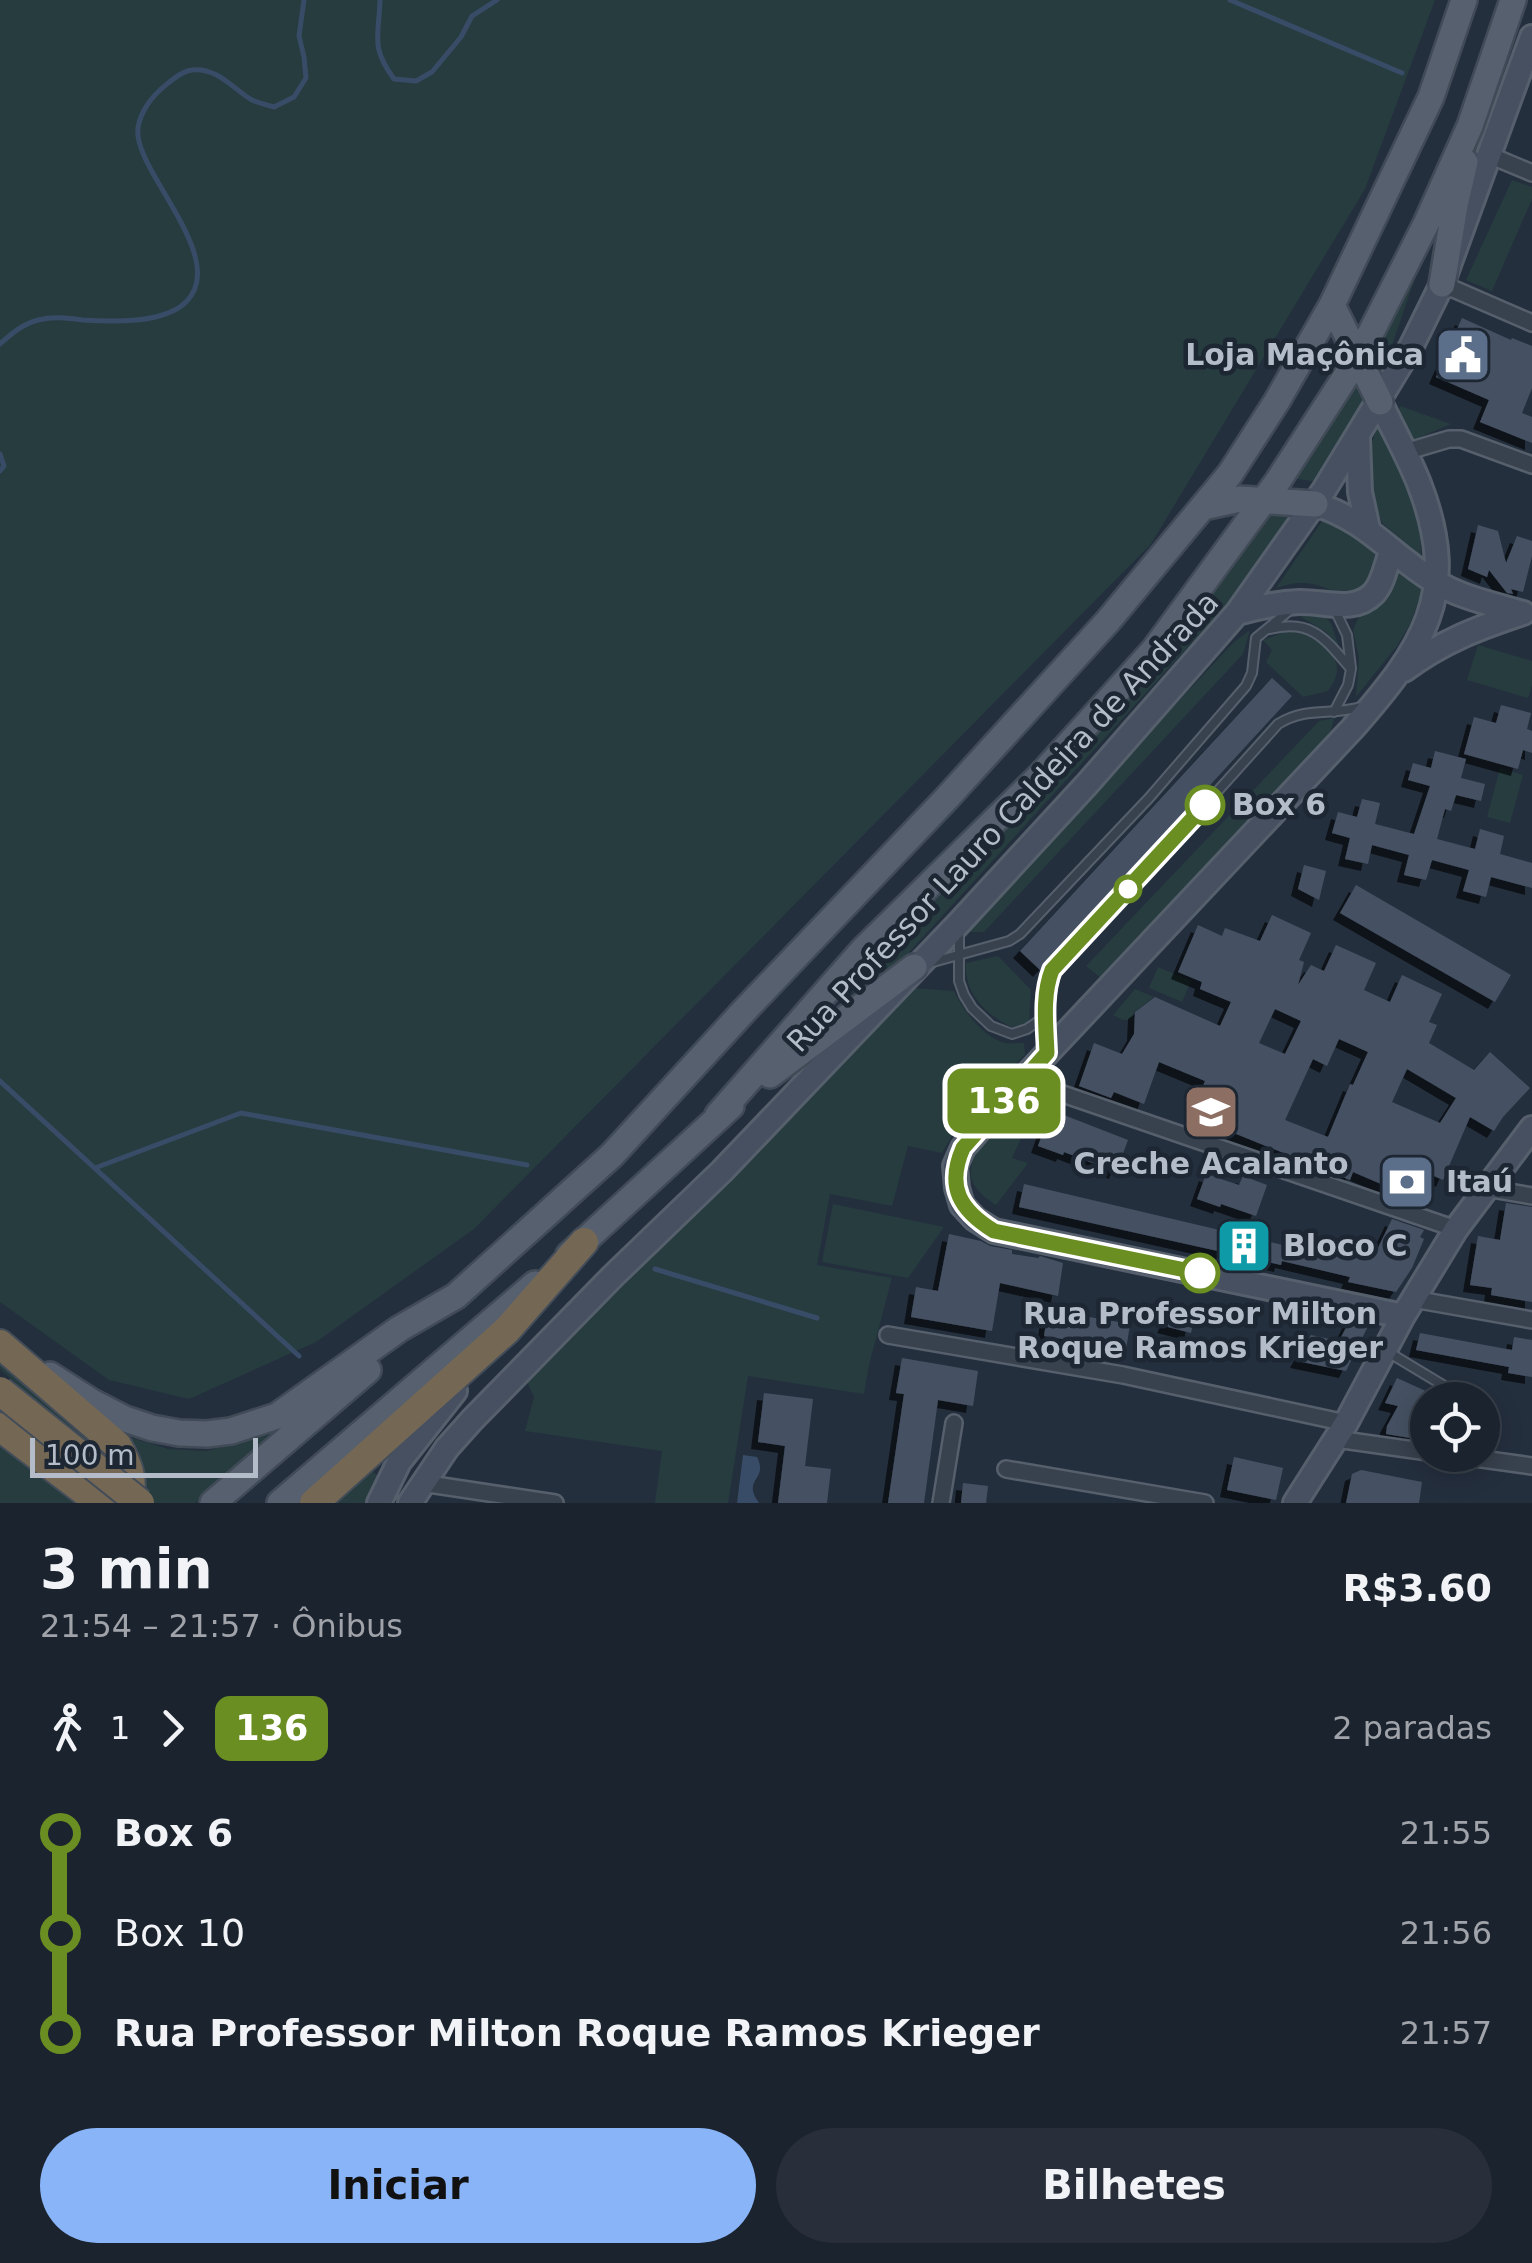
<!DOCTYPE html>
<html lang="pt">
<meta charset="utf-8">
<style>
:root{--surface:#1b232e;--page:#282f3a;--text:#f1f3f6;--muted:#a0a4aa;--line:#39404a;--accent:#8ab4f8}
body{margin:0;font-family:"DejaVu Sans",sans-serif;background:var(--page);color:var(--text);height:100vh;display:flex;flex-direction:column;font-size:38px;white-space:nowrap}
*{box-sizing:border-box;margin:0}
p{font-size:32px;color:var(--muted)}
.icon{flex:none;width:55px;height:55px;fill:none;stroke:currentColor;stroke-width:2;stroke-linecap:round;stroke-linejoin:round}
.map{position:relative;height:1503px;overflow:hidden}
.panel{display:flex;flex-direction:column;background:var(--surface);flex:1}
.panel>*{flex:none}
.badge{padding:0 20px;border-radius:15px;font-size:35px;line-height:65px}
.controls{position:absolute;left:1410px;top:1382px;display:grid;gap:20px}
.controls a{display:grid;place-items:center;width:90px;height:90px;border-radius:50%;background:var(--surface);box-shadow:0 5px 25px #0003,0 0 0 2px var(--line);font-size:50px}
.scale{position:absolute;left:30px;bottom:25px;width:228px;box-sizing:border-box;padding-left:10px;border:5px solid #b4bcc9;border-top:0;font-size:28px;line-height:35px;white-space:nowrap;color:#b4bcc9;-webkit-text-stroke:8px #1d2633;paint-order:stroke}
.map>.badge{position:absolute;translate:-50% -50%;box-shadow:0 0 0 5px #fff}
.legs{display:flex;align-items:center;gap:15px;height:110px;padding:0 40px;font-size:32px}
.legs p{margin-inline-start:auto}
.head{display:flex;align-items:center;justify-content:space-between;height:170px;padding:0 40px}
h1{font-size:55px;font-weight:600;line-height:75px}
.action{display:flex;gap:20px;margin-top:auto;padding:20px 40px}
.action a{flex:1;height:115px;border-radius:60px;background:var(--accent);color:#111;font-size:40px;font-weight:600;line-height:115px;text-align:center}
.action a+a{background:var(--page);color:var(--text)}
ul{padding:0 40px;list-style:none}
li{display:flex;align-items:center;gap:35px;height:100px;font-size:38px}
li i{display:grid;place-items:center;width:15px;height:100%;margin:0 12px;background:currentColor}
li i::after{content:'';width:25px;height:25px;margin:-12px;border:8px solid;border-radius:50%;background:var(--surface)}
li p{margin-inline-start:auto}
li:first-child i{background:linear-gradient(#0000 50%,currentColor 0)}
li:last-child i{background:linear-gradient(currentColor 50%,#0000 0)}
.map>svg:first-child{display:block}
</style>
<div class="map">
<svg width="1532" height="1503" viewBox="0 0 1532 1503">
<defs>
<filter id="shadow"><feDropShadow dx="-7" dy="7" stdDeviation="0" flood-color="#0009"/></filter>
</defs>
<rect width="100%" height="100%" fill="#242f3e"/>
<path fill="#263c3f" d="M0,0h1435l-70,189 -214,355 -677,685 -158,113 -127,57 -80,-19 -109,-78z
M1512,180l20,7v12l-40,92 -26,-11z
M1438,211l-49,143 -14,29 -13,-26z
M1353,381l13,27 -48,74 -27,-4z
M1400,406l51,18 -38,16 -16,-24z
M1379,422l28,59 13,41 1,34 -38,-32 -7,-16 -10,-31 4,-29z
M1266,513l30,1 -57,77 -337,369 -63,42 63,-81z
M1325,517l41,22 11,20 -6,27c-37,19 -36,-3 -71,-3 -8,0 -17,3 -24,5z
M1401,568l24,16 -15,40 -13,22 -41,51 3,-39 -6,-28 5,-11 27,-22 9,-12z
M1301,612l20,1 10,10 8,24 -13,-15 -25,-15z
M1303,629c23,21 48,30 25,62l-25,6 -37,-35 6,-12 -9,-10 28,-10z
M1250,630l-7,24 -259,278h-22l272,-290z
M1478,645l54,16v24l-4,13 -61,-18z
M1334,718l-4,17 -228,244 -16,-13 233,-245z
M1500,768l23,7 -13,48 -23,-6z
M998,956l33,34 -2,32 -15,6c-27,-12 -50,-34 -48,-65z
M1158,967l33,14 -9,21 -33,-14z
M912,988l42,3c9,19 30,48 52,52 6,1 12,0 18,0l1,11 -69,75 -14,24 -34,-7 -16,60 -62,-12 -13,71 75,13 -23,87 -5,29 -116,-18 -20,127h-73l7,-52 -137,-20 9,-34 -7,-15z
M1135,989l19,8 -20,15 -2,8h-9l-10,-5z
M1033,1097h7l-28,61 16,5 -32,42c-41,-25 -26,-48 1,-76 11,-12 21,-25 36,-32z
M833,1204l111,23 -36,51 -86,-16z
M0,1362l59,45 53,46 7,50h-119v-98l17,-21 -17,-15z
M276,1433l-80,70h-59l-15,-68 46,14 38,2z
M366,1468l15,9 -14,26h-37z"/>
<path fill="#394c67" d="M743,1455l14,2c12,24 -16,21 2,46h-22z"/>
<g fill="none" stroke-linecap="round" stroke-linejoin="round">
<path stroke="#394c67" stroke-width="5" d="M380,0c-1,37 -10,46 14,79l22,2 16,-9 29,-35 11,-21 25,-16
M1230,0l172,73
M0,344c12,-11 23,-20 38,-24 16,-4 30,-2 45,0 29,2 81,4 103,-18 42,-41 -43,-123 -48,-166 -2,-17 10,-35 22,-46 8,-7 21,-19 32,-20 25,-3 41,19 60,30 6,3 15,5 22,7l20,-10 12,-19 -2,-21 -5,-21 5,-36
M0,454l4,12 -4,5
M0,1081l299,275
M95,1168l146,-55 286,52
M655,1269l162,49"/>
</g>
<path fill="#455162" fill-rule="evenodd" filter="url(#shadow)" d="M1462,318l49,22 1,-2 20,8v42l-10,25 10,4v26l-52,-21 9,-22 -53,-23z
M1478,525l20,6 8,32 11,-27 15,5v15l-9,36 -12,-3 2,5 -6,-1 -18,-23 -2,7 -19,-8z
M1272,678l20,18 -252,274 -20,-19z
M1501,705l30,8 -4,16 5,2v22l-9,-3 -5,19 -54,-15 10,-37 22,6z
M1435,751l31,8 -5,19 24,6 -4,17 -25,-6 -5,16 -6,-2 -8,30 38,10 5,-20 24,7 -4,18 32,9v25l-41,-11 -5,20 -23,-6 6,-21 -37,-10 -6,20 -22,-5 5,-20 -37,-10 -4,19 -23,-5 5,-21 -18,-5 6,-21 19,5 5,-18 18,4 -5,21 39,10 16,-48 -22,-6 5,-17 18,5z
M1304,865l22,6 -7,29 -21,-11z
M1356,885l155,90 -16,27 -155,-89z
M1272,915l39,18 -12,27 5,2 -6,23 13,-20 13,6 12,-26 40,18 -12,27 26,12 12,-27 40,19 -13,28 8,3 -8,18 45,27 16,-18 40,36 -27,29 -9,14 -24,-14 -27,63 -9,-4 -6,13 -7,-3 -5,13 -63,-27 -3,8 -126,-51 -4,7 -27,-10 3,-8 -5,-2 14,-35 -46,-19 -15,42 -30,-12 -3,6 -32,-12 15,-43 28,11 12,-20 1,-22 20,-15 65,29 11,-24 -31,-13 2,-7 -24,-10 20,-47 24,11 3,-8 35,13zM1275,1009l26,12 -16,33 -26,-11zM1339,1039l29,13 -15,33 -3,-1 -22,53 -43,-17 28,-61 14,7zM1407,1069l49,29 -16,25 -48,-21z
M1051,1110l77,30 -12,32 -52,-20 -1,3 -25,-9z
M1206,1174l33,11 4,-9 24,9 -11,31 -35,-12 -1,3 -23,-8z
M1024,1184l297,70 3,-10 49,14 19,-39 32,11 -4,7 4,2 -12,29 -16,24 -48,-10 2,-5 -68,-16 -1,4 -262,-58z
M1506,1203l26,4v95l-41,-7 1,-7 -22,-3 8,-49 22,4z
M949,1234l32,7 9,5 22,4v4l26,4 2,-2 23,7 -5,33 -58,-13 -8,48 -81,-14 5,-30 22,4z
M1169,1306l26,8 -4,19 -27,-7 5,-9z
M1048,1310l82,14 -4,26 -82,-14z
M1350,1320l19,4 -23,47 -49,-10 14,-26 28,6z
M1420,1333l92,17 2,-13 18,3v37l-24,-4 1,-6 -93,-17z
M902,1358l76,13 -5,35 -35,-6 -14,103h-36l16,-109 -8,-1z
M1397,1378l31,14v49l-42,-7 1,-8 11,-20 -13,-3z
M764,1393l49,6 -8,67 26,3 -4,34h-49l7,-57 -27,-4z
M1234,1457l49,11 -7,32 -49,-10z
M1361,1470l61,12 -3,21h-73l6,-29z
M963,1483l25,3 -2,17h-25z"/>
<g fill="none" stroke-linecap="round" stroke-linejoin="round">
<g stroke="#565f6c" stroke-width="12">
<path id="lane" d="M1335,610l12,25 4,33
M1270,629c42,-11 56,11 81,40l-3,16 -14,27
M959,928v53l5,14 8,13 19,18 21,8 15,-5 19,-13
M933,962l76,-21 11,-7 129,-136 97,-112 6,-13 4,-35 34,-28
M1047,1044l-1,-39 6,-35 110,-117 116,-129c29,-18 53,-8 83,-17
M1388,1352l63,38"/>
</g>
<g stroke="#565f6c" stroke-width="20">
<path id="street" d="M1489,155l43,18
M1442,284l90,39
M1405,452l44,-13h12l71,26
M1022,1080l434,149
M1486,1188l46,8
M1413,1299l119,21
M888,1335l235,40 223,48
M1336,1439l92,13
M1453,1455l79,11
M1006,1469l199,34
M422,1483l133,20
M941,1503l13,-80"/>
</g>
<g stroke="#565f6c" stroke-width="28">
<path id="secondary" d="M1380,402c13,28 29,55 40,84 41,108 3,162 -68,243l-330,351 -59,68 -8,18 2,22 5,17 13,14 19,12 409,85
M1358,439l2,53 8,37
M1315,504c52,16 75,50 119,77 27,17 59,23 89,32
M1237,613c21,-6 41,-10 62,-11 25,-1 55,12 75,-9 10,-11 12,-30 18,-43
M1404,670c39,-29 74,-42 119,-57
M379,1503l20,-41 56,-71
M410,1503l37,-55 25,-28 141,-144 109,-105 237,-248 129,-140 149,-170 87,-123 87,-143 31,-63 90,-247
M1295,1503l51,-80 57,-107 53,-87 76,-101"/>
</g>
<g stroke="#414a57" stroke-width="30">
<path id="primary" d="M1442,284l13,-79 10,-43
M1332,305l48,97
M1203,507l37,-8 75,5
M770,1075l144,-108
M718,1115l145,-165 178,-175 113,-125 124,-169 81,-125 67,-132 44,-98 43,-126
M569,1255l162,-149
M50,1375l42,27 33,17 27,9 27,5 28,1 24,-3 46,-15 122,-87 57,-33 156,-141 131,-143 203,-213 162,-178 122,-147 47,-73 55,-96 99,-208 33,-97
M213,1503l155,-133
M280,1503l255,-219"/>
</g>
<g stroke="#434c59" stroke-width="32">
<path id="highway" d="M0,1344l117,101c11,19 18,36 11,58
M0,1427l100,76
M314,1503l193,-173 77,-88"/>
</g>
<use href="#lane" stroke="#38414e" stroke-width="8"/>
<use href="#street" stroke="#38414e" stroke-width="15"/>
<use href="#secondary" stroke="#465061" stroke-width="22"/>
<use href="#primary" stroke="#56606e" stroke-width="25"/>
<use href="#highway" stroke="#746855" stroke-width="28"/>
<g stroke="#434c59" stroke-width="32" stroke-linecap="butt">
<path id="highway-bridge" d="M0,1391l140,112"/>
</g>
<use href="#highway-bridge" stroke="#746855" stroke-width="28"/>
</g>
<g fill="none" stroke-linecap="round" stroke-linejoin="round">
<g stroke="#fff" stroke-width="22">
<path id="line-1" d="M1200,1273l-206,-42c-34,-21 -48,-44 -31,-83l84,-95c-1,-27 -5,-58 5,-83l153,-165"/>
</g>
<use href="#line-1" stroke="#6b8e23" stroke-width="15"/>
</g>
<defs>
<g id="civic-square" transform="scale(2.875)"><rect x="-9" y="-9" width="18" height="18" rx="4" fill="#5c6f8a" stroke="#1d2633"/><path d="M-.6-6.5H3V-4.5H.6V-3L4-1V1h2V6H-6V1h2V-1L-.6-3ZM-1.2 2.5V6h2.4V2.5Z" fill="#fff"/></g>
<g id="school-square" transform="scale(2.875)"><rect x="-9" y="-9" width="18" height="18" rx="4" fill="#8d6e63" stroke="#1d2633"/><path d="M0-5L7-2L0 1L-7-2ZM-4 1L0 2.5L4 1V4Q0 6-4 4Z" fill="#fff"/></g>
<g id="bank-square" transform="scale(2.875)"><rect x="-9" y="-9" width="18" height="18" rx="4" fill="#5c6f8a" stroke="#1d2633"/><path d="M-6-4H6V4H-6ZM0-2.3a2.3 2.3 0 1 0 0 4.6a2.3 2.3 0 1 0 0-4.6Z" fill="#fff"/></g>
<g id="building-square" transform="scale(2.875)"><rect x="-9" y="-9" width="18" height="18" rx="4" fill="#0f9aa8" stroke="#1d2633"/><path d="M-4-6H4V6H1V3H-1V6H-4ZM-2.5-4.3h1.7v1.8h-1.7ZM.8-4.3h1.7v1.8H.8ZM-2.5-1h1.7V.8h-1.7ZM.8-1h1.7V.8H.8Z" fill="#fff"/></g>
</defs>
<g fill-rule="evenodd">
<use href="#civic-square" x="1463" y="355"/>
<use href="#school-square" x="1211" y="1112"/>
<use href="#bank-square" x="1407" y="1182"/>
<use href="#building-square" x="1244" y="1246"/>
</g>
<g fill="#fff" stroke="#6b8e23" stroke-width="5">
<circle cx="1205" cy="805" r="18"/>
<circle cx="1128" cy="889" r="12"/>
<circle cx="1200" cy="1273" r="18"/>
</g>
<g text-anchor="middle" stroke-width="9" stroke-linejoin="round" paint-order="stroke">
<g font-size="30" font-weight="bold" fill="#b4bcc9" stroke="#1d2633" text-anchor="start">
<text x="1424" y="365" text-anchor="end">Loja Maçônica</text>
<text x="1211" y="1174" text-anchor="middle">Creche Acalanto</text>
<text x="1446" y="1192">Itaú</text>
<text x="1283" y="1256">Bloco C</text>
</g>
<g font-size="30" font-weight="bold" fill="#b4bcc9" stroke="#1d2633" text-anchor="start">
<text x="1232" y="815">Box 6</text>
<text x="1200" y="1324" text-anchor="middle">Rua Professor Milton<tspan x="1200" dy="34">Roque Ramos Krieger</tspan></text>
</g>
<g font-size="30" fill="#b4bcc9" stroke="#1d2633">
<text transform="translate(1003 822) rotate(-47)" y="10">Rua Professor Lauro Caldeira de Andrada</text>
</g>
</g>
</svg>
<div class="controls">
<a><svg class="icon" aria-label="locate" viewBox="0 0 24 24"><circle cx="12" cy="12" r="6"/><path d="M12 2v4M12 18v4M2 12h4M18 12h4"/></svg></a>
</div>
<div class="scale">100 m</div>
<b class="badge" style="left:1004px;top:1101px;background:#6b8e23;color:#fff">136</b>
</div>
<section class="panel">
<div class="head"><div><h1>3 min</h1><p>21:54 – 21:57 · Ônibus</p></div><b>R$3.60</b></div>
<div class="legs"><svg class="icon" aria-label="walk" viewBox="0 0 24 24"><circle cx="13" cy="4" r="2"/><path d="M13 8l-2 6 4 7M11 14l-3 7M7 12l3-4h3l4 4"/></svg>1<svg class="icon" aria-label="forward" viewBox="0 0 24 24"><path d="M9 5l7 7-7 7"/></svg><b class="badge" style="background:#6b8e23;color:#fff">136</b><p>2 paradas</p></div>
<ul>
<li><i style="color:#6b8e23"></i><b>Box 6</b><p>21:55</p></li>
<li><i style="color:#6b8e23"></i><span>Box 10</span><p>21:56</p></li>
<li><i style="color:#6b8e23"></i><b>Rua Professor Milton Roque Ramos Krieger</b><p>21:57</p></li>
</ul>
<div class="action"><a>Iniciar</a><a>Bilhetes</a></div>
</section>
